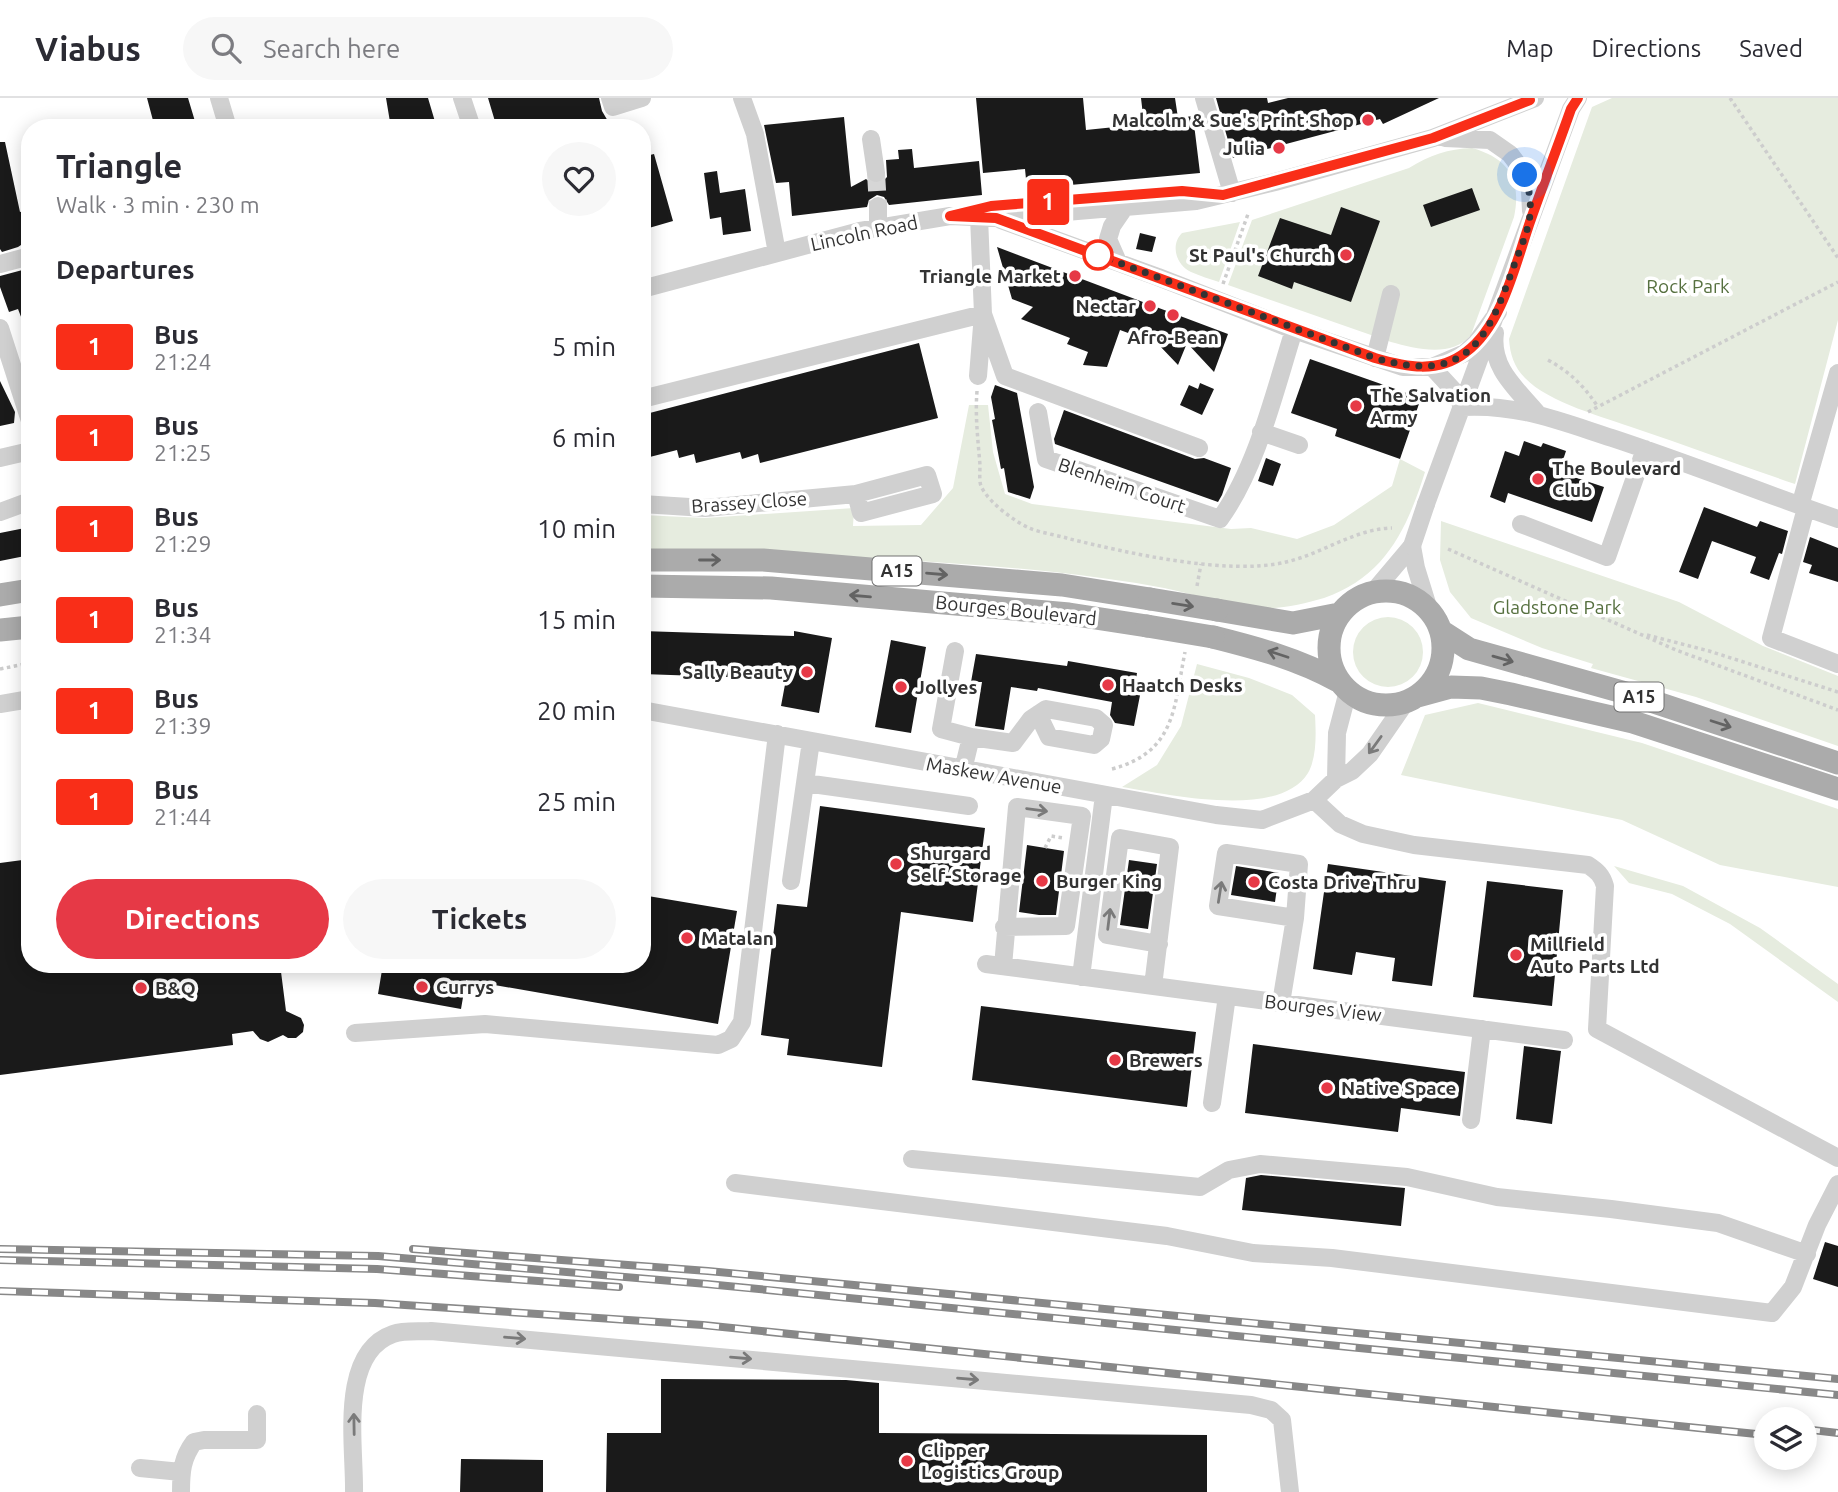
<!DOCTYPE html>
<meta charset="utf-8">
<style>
:root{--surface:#fff;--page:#f7f7f7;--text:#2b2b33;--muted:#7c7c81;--line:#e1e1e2;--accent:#e63946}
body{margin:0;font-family:Ubuntu,sans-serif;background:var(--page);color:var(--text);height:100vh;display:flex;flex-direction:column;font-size:26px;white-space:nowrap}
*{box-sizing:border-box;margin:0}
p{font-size:23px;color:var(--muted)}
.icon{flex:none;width:38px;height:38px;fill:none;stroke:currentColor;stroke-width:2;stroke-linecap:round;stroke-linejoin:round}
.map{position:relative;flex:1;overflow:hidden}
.drawer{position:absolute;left:21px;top:21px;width:630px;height:854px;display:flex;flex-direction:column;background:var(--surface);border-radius:28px;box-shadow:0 4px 18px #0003}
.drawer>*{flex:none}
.badge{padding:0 14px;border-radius:5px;font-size:24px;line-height:46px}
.fabs{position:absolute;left:1754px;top:1309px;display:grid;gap:14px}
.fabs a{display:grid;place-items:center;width:63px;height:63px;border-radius:50%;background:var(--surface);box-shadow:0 4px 18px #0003;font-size:35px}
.you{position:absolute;width:35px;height:35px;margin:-18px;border:5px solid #fff;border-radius:50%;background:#1a73e8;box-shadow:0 0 0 10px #1a73e833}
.map>.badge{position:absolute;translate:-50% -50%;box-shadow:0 0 0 4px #fff}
h2{padding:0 35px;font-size:26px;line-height:63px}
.round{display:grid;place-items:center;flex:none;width:74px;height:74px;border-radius:37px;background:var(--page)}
.headline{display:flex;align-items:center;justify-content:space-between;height:119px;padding:0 35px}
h1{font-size:33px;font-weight:700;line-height:52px}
.primary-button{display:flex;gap:14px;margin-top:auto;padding:14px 35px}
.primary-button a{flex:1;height:80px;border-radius:42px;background:var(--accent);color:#fff;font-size:28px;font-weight:700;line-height:80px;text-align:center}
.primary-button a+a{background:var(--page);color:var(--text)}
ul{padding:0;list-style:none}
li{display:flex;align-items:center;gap:21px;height:91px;padding:0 35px}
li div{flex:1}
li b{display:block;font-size:26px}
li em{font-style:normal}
li .badge{min-width:77px;font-weight:700;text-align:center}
header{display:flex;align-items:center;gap:42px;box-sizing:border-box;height:98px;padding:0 35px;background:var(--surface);border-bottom:2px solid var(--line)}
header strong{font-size:33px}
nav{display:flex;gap:38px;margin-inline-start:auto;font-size:24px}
.search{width:490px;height:63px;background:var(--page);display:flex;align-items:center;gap:18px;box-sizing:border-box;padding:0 24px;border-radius:38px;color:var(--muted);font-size:26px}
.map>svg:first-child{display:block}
</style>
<header>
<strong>Viabus</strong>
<div class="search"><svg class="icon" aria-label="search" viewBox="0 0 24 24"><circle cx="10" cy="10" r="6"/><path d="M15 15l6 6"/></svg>Search here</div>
<nav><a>Map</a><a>Directions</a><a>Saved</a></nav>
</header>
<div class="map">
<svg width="1838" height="1394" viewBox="0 0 1838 1394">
<rect width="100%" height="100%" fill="#fff"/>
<path fill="#e6ecdf" d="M1612,0h226v222l-43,164c-53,-18 -105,-37 -158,-55 -33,-12 -88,-26 -112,-51 -11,-11 -15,-24 -16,-39l83,-232z
M1472,50c36,10 50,31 42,69l-43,118c-19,23 -55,14 -80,7l-163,-57 24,-65 157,-52c21,-13 39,-19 63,-20z
M1240,124l-21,60c-9,-3 -19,-6 -28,-10 -15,-7 -21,-27 -9,-39z
M969,307h19l5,47 12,42 27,10 199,25 20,-1 46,11 37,-14 58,-39 8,-27 25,13c-18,57 -40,105 -101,126 -21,6 -46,12 -68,10 -31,-3 -62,-14 -92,-20 -37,-7 -74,-12 -110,-16 -137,-14 -274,-18 -412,-22v-35l63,3 149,-10 -1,18 68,-1 32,-37z
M1441,423l238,81 84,44 75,30v70l-142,-49 -105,-29 2,-4 -51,-16 -71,-30 -21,-26 -10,-32z
M1353 554a35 35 0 1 1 70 0a35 35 0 1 1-70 0Z
M1197,566l52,14 43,17 23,20c1,18 2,42 -7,58 -29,47 -141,21 -186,14l35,-22 24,-39z
M1478,605l164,40 196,66v78l-118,-22 -98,-45 -221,-45 24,-60z
M1614,768l69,20 77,42 78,56v18l-108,-78 -58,-30 -43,-11z"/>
<path fill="#1a1a1a" d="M147,0h41l9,30h-42z
M386,0h42l8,27 -10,3h-35z
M488,0h111l3,13 10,17h-115z
M976,0h107l3,32 58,-6 -3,-26h34l3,20 15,-2 7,57 -173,16 -2,-20 -42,4z
M1216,0h51l1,5 20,-5h151l-56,26 -3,-5 -147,39z
M844,19l7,70 15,-8 6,5 10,-2 5,-5 -1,-17 13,-1 -1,-9 14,-1 2,19 65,-7 3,34 -93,10 -5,-8 -7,-2 -8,5 -2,7 -75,9 -3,-34 -13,1 -12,-58z
M0,44h5l15,70 10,-3v22l-9,2 3,10 -6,4 -16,5 -2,-3z
M654,56l19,67 -31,9v-73z
M717,73l3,22 25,-4 6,42 -28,4 -2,-18 -11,2 -6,-46z
M1472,90l8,22 -49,17 -8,-22z
M1341,109l39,14 -29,81 -57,-20 -2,7 -34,-13 22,-58 51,17z
M1140,135l16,4 -4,15 -16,-3z
M997,149l231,87 -14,38 -27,-29 -9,22 -20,-21 -38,-14 -13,37 -24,-2 5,-13 -21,-8 3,-6 -49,-19 12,-12 -21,-8z
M30,170v67h-2l-10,-26 -9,3 -9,-25v-11z
M919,245l19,75 -178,45 -2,-9 -16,5 -2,-7 -44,11 -2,-9 -15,4 -2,-8 -35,9v-44z
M1310,261l111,39 -21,61 -65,-23 2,-7 -46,-16z
M0,283l15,31 -1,11 -14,3z
M1200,285l14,6 -12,26 -22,-10 9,-20 9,4z
M995,287l22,8 17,94 -4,12 -22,-7 -4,-24 -3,1 -9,-49 3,-1 -4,-22z
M1064,312l131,49 9,-1 27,10 -9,27 -4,7 -163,-58 -1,-5z
M1524,343l17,6 2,-4 23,8 -7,21 45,15 -12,35 -84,-29 -3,10 -15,-6 15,-46 14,5z
M1266,360l15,6 -8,22 -15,-5z
M1704,409l53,20 3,-6 28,10 -6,23 -3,-1 -10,27 -19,-7 6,-16 -44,-16 -14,38 -19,-7z
M30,429v28l-30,6v-28z
M1810,439l28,11v34l-29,-9 3,-8 -9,-3z
M642,533l152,5v-5l38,7 -13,75 -38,-7 5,-27 -144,-5z
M891,542l35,7 -15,86 -36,-6z
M976,556l91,12 1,-5 69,12 -1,6 7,1 -9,46 -19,-3 -5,-8 2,-13 -74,-14 -1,3 -26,-4 -7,43 -29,-4 7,-44h-11z
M820,708l165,22 -12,94 -72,-10 -19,155 -95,-12 2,-16 -28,-4 16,-131 30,3z
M1027,747l37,6 -8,64h-17l-20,-3z
M30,761v105h250l6,47 15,7 3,7 -1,7 -7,6h-8l-5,-3 -15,7 -8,-3 -7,-8 -21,3 1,11 -233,30v-212z
M1129,762l28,4 -9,65 -28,-4z
M1328,766l118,17 -14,105 -40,-5 3,-23 -20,-3 -19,-3 -4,23 -39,-6z
M1236,768l43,7 -4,29 -44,-7z
M1487,783l76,9 -11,116 -79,-9z
M642,797l95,16 -19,113 -252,-44 -5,29 -83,-15 5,-30h259z
M981,908l215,26 -9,75 -215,-27z
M1253,946l212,28 -5,44 -59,-8 -3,24 -153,-19z
M1524,948l37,5 -9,73 -36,-5z
M1261,1077l144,13 -4,38 -159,-16 4,-32z
M1825,1144l13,4v41l-25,-8z
M661,1281l185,1 33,3v50l328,2v57h-601l1,-59h54z
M461,1361l82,1v32h-83z"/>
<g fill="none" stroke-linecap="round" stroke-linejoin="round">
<path stroke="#d6d6d6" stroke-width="18" stroke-dasharray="18 9" stroke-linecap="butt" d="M876,75l2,33"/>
<path stroke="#cdcdcd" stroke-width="3.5" stroke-dasharray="3.5 3.5" stroke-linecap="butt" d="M1730,0l108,160
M1223,186l25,-70
M1548,262c22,12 36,26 50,47
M977,293c-2,25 1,49 3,74 0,6 -1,16 1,21 7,16 33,35 48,42 12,5 28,7 41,11 58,14 158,37 216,23 36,-8 68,-33 106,-34
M1588,314l250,-130
M1448,451l228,101 162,60
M1197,488l4,-22
M1647,537l62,16 129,41
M0,571l30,-6
M1112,671c64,-17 62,-62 73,-117
M1045,750l6,-12 12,2"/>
<path stroke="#d0d0d0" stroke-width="18" d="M219,0l9,30
M462,0l10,30
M610,0l3,9 29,-9
M742,0l13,36 22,119
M1204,0l28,95
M1445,40l45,2 20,14 16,21 4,16 1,20
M871,41l5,34
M878,108v22
M979,119l4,97 22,62 194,72
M1001,122l157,57 136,53 109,37h29l33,-14 11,-10 22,-31
M1118,164l-10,-23 4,-13 13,-19
M0,166l30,-8
M642,191l218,-58 90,-15 46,2 200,-17 79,-19 158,-44 102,-40
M0,230l30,93
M1495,235c-5,35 22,56 42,80
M1375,260l16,-64
M1432,269l24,26 6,14
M642,301l341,-85 -5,62
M1462,309c57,-3 97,14 150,31 76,25 151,55 226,81
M1038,314l8,47 174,60c37,-51 55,-129 74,-189
M1261,334l38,13
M0,360l30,-7
M642,406l63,4 151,-14 71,-19 6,19 -72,19 -5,-19
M1426,406l145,-395 7,-11
M1800,408l38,-133
M1806,410l-35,130 67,26
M0,414l30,-11
M1521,426l86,33 38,-108
M1412,448l4,22 13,42
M1374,493l38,-45
M955,553l-14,78 30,8 42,6 18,-24 15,-10 50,9 8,7 -3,14 -7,6 -45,-8 -11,-23
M0,606l30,-5
M642,612l574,105 46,5 52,-20 22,-21 16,-8 18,-17 36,-52
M963,672l8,-33
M1336,681l1,-46 11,-42
M805,685l164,23
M1314,702l26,24 23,10 51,11 174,20c9,6 14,10 17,21l-8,143 241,129
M791,783l20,-140
M986,866l578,76
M1003,868l14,-159 65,9 -16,110 -62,1
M1081,879l23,-182
M1153,888l17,-139 -50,-9 -13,97 52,9
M1281,905l14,-85 4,-54 -73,-11 -8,53 77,12
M355,935l130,-9 233,21 13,-6 11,-17 35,-288
M1212,1005l15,-107
M1471,1022l11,-91
M912,1061l288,28 29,-17 31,-6 147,13 90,20 114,12 107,14 89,31
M735,1085l432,53 86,17 79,5 440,55 21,-26 24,-62 21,-41
M140,1370l41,4
M181,1394c0,-20 1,-34 13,-50l10,-2h53v-26
M354,1394c1,-45 -16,-139 39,-158 11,-4 26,-2 38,-3l820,74 20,5 11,10 8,72"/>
<path stroke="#ababab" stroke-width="23" d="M642,462h121l299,25 88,14
M642,488l129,2 298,26 78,12
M1329 550a57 57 0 1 1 114 0a57 57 0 1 1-114 0Z
M0,497l30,-5
M1217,512l76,13 46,-9
M0,532l30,-3
M1441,533l28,18 164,46 205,68
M1213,539c44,11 85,22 125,44
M1418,598l33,-9 30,1 30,6 122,28 205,67"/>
<g stroke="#888" stroke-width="8">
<path id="rail" d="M0,1151l378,7 329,28 1131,111
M413,1151l295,22 1130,108
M0,1162l377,9 242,18
M0,1193l375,12 328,22 1063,110
M1804,1331l34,4"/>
</g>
<use href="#rail" stroke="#fff" stroke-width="5" stroke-dasharray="16" stroke-linecap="butt"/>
<path stroke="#d0d0d0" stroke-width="18" d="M1412,448l14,-42"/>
<path stroke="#ababab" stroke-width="23" d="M1150,501l67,11
M1147,528l66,11"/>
</g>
<defs><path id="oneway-shaft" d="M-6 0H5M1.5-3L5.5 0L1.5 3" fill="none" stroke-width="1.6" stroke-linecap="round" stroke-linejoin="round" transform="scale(1.75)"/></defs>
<g stroke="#636363">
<use href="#oneway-shaft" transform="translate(710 462)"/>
<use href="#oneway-shaft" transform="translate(937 476) rotate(5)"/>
<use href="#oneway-shaft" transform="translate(860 498) rotate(-175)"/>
<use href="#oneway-shaft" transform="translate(1183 507) rotate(9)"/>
<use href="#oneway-shaft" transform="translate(1278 556) rotate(-162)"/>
<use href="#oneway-shaft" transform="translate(1503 561) rotate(16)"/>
<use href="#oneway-shaft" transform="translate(1721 626) rotate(18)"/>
</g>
<g stroke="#7a7a7a">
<use href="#oneway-shaft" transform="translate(1375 647) rotate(126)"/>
<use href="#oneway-shaft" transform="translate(1037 712) rotate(8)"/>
<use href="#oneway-shaft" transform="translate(1220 794) rotate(-81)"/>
<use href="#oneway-shaft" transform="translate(1109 821) rotate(-83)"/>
<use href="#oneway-shaft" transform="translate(515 1240) rotate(5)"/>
<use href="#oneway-shaft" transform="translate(741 1260) rotate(5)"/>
<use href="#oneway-shaft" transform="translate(968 1281) rotate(5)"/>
<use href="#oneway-shaft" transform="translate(354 1326) rotate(-91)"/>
</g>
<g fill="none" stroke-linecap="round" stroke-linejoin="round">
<g stroke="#fff" stroke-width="16">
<path id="line" d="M1530,2l-97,38 -210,57 -41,-4 -191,15 -41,10 46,2 379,140c31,9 63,16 91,-6 37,-27 50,-91 65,-133 13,-37 27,-73 40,-110l7,-11"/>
</g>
<use href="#line" stroke="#f92e18" stroke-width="10"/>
<path stroke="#333" stroke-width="7" stroke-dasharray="0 12.6" d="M1098,157l277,103c89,26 111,-13 138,-90 14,-38 24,-52 12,-93"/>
</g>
<g fill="#e63946" stroke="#fff" stroke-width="2.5">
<circle cx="1368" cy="22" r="7"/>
<circle cx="1279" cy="50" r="7"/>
<circle cx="1346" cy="157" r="7"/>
<circle cx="1075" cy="178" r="7"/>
<circle cx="1150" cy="208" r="7"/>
<circle cx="1173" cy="217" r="7"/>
<circle cx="1356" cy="308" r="7"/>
<circle cx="1538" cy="381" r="7"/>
<circle cx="807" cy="574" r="7"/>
<circle cx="1108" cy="587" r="7"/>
<circle cx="901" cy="589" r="7"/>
<circle cx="896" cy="766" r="7"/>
<circle cx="1042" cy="783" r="7"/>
<circle cx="1254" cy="784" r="7"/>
<circle cx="687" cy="840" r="7"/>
<circle cx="1516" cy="857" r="7"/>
<circle cx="422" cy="889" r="7"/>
<circle cx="141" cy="890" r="7"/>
<circle cx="1115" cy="962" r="7"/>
<circle cx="1327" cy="990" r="7"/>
<circle cx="907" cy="1363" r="7"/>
</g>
<circle fill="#fff" stroke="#f92e18" stroke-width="3.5" cx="1098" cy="157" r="14"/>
<g text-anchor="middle" stroke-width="7" stroke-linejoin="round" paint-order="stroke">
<g fill="#fff" stroke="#707070" stroke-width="2">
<rect x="872.5" y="458.5" width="49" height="29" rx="5"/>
<rect x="1614.5" y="584.5" width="49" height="29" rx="5"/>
</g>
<g font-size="18" font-weight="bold" fill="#333">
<text x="897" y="479">A15</text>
<text x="1639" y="605">A15</text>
</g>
<g font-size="19" font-weight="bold" fill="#333" stroke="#fff" text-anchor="start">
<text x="1354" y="29" text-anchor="end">Malcolm &amp; Sue's Print Shop</text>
<text x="1265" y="57" text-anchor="end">Julia</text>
<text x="1332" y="164" text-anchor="end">St Paul's Church</text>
<text x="1061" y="185" text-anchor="end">Triangle Market</text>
<text x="1136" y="215" text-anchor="end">Nectar</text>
<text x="1173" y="246" text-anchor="middle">Afro-Bean</text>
<text x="1370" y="304">The Salvation<tspan x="1370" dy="22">Army</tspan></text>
<text x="1552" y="377">The Boulevard<tspan x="1552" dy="22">Club</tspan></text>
<text x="793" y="581" text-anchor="end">Sally Beauty</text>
<text x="1122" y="594">Haatch Desks</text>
<text x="915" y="596">Jollyes</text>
<text x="910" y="762">Shurgard<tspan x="910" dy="22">Self-Storage</tspan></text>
<text x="1056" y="790">Burger King</text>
<text x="1268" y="791">Costa Drive Thru</text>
<text x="701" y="847">Matalan</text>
<text x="1530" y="853">Millfield<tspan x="1530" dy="22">Auto Parts Ltd</tspan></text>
<text x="436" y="896">Currys</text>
<text x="155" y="897">B&amp;Q</text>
<text x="1129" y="969">Brewers</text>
<text x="1341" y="997">Native Space</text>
<text x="921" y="1359">Clipper<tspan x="921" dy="22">Logistics Group</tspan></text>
</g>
<g font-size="19" fill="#333" stroke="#fff">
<text transform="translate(864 135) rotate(-12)" y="7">Lincoln Road</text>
<text transform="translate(1122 387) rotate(19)" y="7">Blenheim Court</text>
<text transform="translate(749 404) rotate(-4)" y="7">Brassey Close</text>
<text transform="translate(1016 512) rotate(6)" y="7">Bourges Boulevard</text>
<text transform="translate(994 677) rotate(10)" y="7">Maskew Avenue</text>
<text transform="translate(1323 910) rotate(7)" y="7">Bourges View</text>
</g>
<g font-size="19" fill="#56703f" stroke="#fff">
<text x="1688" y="195">Rock Park</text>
<text x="1557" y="516">Gladstone Park</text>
</g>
</g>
</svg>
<div class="fabs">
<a><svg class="icon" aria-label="layers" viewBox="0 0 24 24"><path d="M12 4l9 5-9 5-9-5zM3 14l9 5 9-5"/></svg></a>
</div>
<div class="you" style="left:1525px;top:77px"></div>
<b class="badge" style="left:1048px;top:104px;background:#f92e18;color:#fff">1</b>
<section class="drawer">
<div class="headline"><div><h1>Triangle</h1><p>Walk · 3 min · 230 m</p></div><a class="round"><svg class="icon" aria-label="heart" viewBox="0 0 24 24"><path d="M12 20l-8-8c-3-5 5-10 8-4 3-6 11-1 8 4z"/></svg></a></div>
<h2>Departures</h2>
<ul>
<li><span class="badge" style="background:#f92e18;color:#fff">1</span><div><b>Bus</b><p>21:24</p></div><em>5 min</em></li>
<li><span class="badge" style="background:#f92e18;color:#fff">1</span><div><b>Bus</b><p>21:25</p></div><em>6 min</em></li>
<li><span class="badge" style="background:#f92e18;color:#fff">1</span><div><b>Bus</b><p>21:29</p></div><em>10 min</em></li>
<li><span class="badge" style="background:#f92e18;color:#fff">1</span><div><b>Bus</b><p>21:34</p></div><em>15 min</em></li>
<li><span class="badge" style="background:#f92e18;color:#fff">1</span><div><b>Bus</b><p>21:39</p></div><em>20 min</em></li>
<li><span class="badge" style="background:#f92e18;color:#fff">1</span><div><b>Bus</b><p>21:44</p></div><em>25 min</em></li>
</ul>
<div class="primary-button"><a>Directions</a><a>Tickets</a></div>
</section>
</div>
